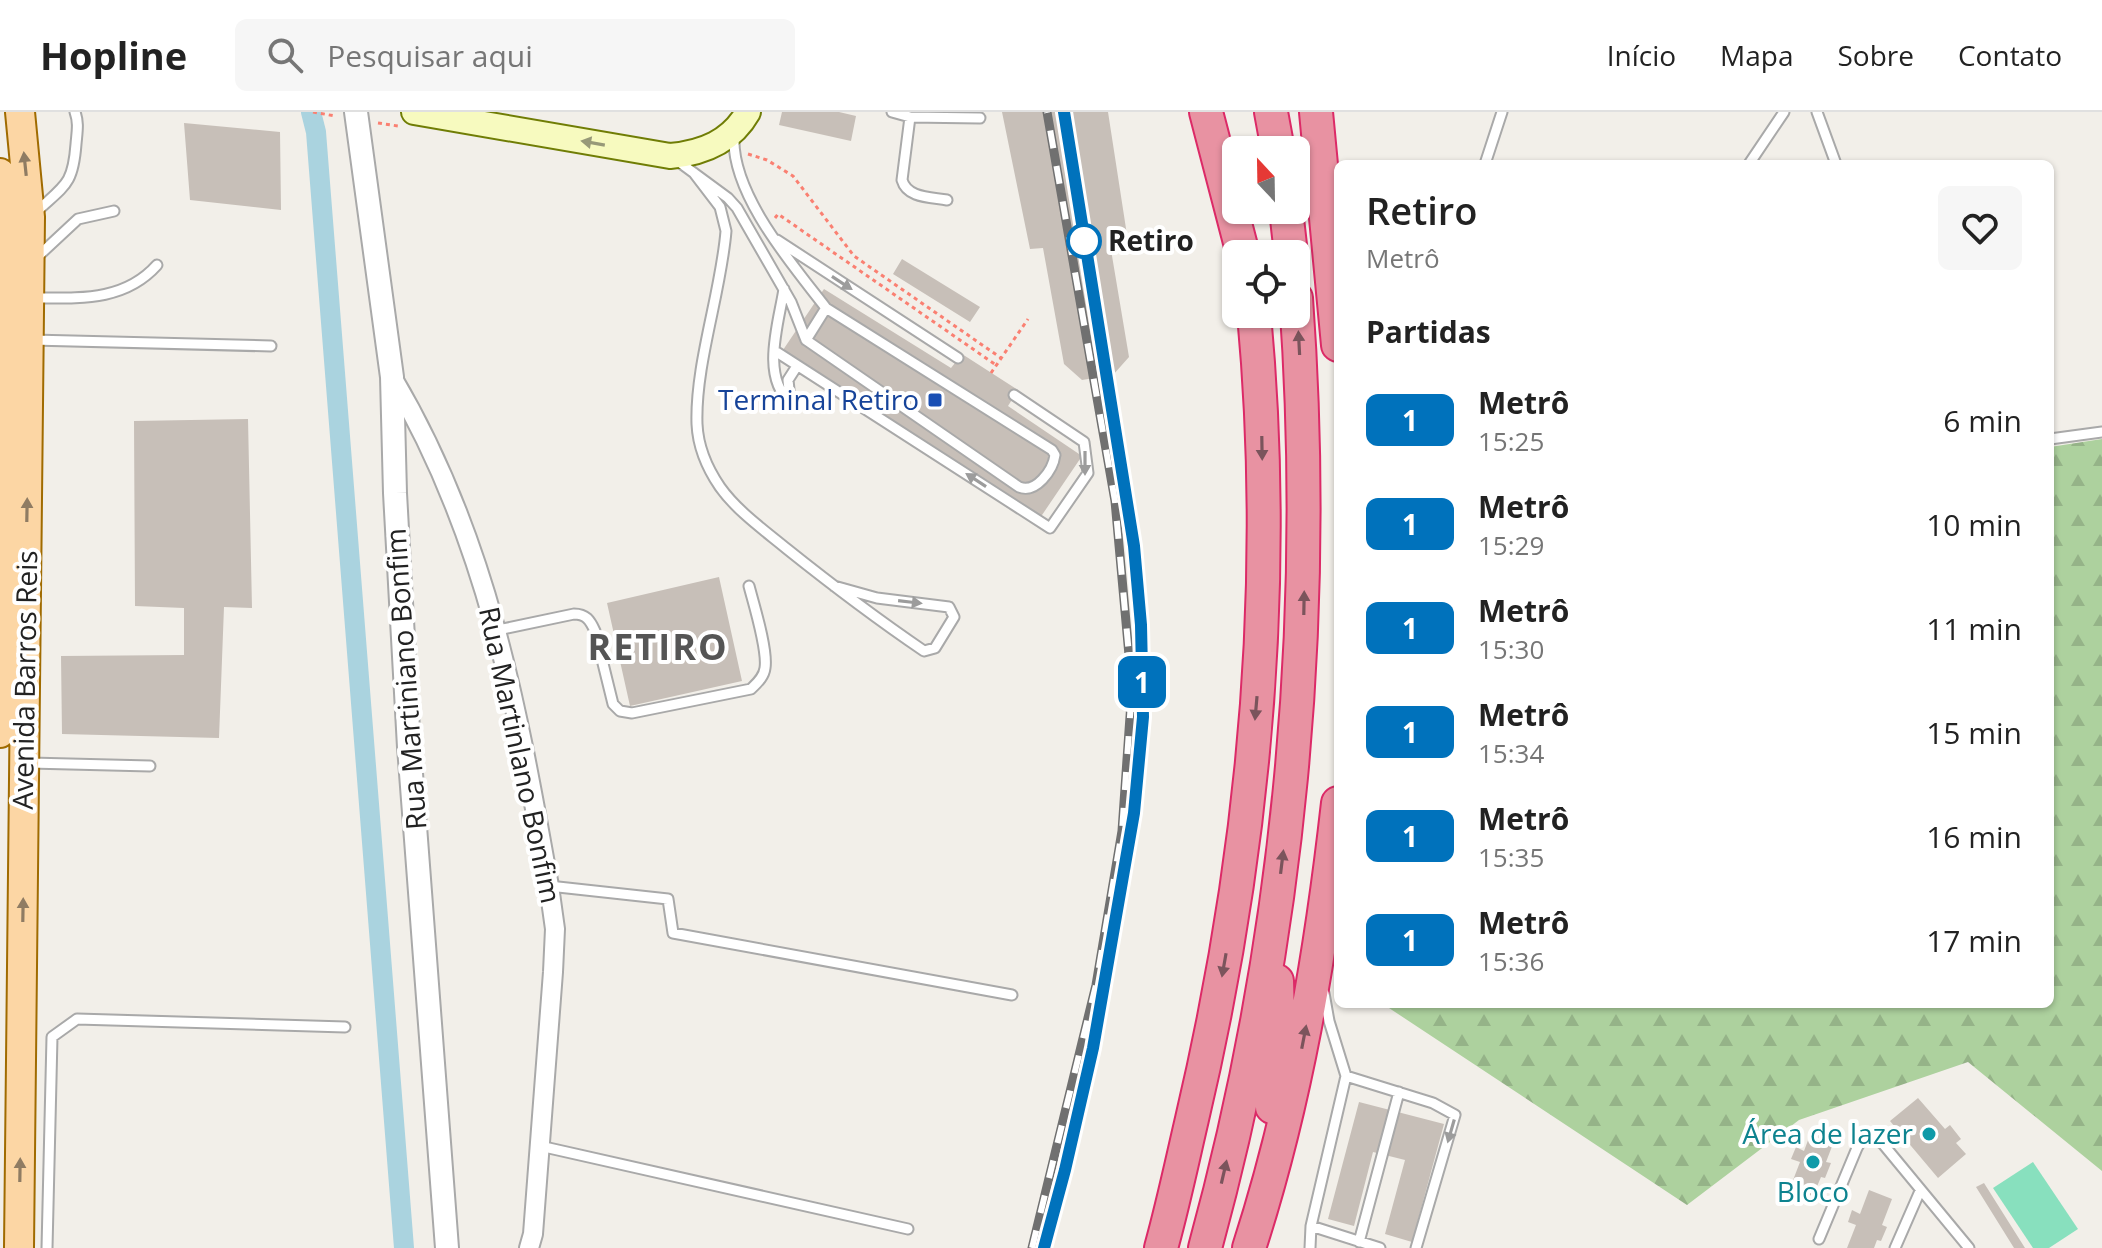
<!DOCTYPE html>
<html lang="pt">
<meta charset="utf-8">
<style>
:root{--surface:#fff;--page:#f6f6f6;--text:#222;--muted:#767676;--line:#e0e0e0}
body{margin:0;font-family:"Open Sans",sans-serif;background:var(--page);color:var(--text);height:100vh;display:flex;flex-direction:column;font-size:30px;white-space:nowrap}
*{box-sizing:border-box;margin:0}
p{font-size:26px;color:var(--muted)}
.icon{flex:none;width:44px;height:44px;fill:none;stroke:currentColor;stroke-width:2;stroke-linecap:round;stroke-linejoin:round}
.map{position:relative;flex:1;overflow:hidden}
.side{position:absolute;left:1334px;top:48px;width:720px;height:848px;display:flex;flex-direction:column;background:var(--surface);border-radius:12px;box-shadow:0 2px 6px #0004}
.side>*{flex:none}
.badge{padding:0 16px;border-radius:12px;font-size:28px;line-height:52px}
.needle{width:52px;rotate:338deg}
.buttons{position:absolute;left:1222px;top:24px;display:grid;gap:16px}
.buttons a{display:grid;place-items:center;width:88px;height:88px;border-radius:12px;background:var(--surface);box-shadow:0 2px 6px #0004;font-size:40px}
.map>.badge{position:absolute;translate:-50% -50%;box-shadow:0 0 0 4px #fff}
h2{padding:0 32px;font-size:30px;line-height:72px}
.round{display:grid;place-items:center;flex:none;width:84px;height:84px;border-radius:12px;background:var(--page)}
.overview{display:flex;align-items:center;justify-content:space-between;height:136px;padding:0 32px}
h1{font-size:38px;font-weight:600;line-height:60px}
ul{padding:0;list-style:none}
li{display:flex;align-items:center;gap:24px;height:104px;padding:0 32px}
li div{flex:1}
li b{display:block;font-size:30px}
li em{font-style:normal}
li .badge{min-width:88px;font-weight:700;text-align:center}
header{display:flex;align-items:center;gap:48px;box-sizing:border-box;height:112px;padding:0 40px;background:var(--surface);border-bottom:2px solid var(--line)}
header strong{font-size:38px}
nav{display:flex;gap:44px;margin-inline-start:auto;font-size:28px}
.search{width:560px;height:72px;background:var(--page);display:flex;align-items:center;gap:20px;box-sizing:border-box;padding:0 28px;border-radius:12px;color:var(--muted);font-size:30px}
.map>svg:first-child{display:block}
</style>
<header>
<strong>Hopline</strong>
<div class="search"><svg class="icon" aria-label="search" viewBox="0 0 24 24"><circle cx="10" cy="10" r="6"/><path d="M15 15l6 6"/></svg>Pesquisar aqui</div>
<nav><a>Início</a><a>Mapa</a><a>Sobre</a><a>Contato</a></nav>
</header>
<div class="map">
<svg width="2102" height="1136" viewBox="0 0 2102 1136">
<defs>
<pattern id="forest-firs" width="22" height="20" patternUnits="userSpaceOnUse" patternTransform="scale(2)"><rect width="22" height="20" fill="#add19e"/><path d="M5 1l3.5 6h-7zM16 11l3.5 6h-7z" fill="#95b388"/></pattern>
</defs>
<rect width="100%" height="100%" fill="#f2efe9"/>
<path fill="url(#forest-firs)" d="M2102,327v732l-134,-109 -169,58 -112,85 -298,-197 -2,-4h663v-557z"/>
<path fill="#88e0be" d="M2033,1050l45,67 -29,19h-16l-40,-60z"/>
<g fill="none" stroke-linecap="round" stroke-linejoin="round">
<path stroke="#aad3df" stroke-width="20" d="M311,0l5,20 88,1116"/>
</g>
<path fill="#c7bfb8" d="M782,0h57l17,4 -5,25 -72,-16z
M1002,0h106l19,123 -18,3 20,119 -16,18 -31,5 -18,-16 -21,-116 -13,1z
M184,11l96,9 1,78 -91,-10z
M902,147l78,48 -10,15 -77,-48z
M824,177l127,79 11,-14 56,36 -10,16 74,50 -42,62 -257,-168z
M248,307l4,189 -28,-1 -5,131 -157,-4 -1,-78 123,-1v-47l-49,-2 -1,-185z
M719,465l23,104 -112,25 -23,-103z
M1918,986l27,31 5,-4 11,14 -5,4 10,11 -28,24 -48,-57z
M1359,990l85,22 -32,118 -27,-8 20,-74 -32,-8 -19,74 -26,-7z
M1813,1015l23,9 -10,26 5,1 -6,15 -4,-1 -8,19 -23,-8 10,-26 -9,-3 5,-12 8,4z
M1984,1071l41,65h-11l-38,-61z
M1869,1078l23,9 -10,26 5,2 -6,14 -4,-1 -3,8h-27l9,-23 -8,-3 4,-12 8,4z"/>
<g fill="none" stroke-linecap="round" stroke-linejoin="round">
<g stroke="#a9a9a9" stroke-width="13">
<path id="service" d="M892,0l18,5 70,1
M1817,0l19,52
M910,5l-8,63c5,18 28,17 45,20
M734,24c-3,58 58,128 92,172
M675,47l53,39 9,10 54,94 15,38
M1485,52l17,-52
M1749,52l35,-52
M694,61l26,34 6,24c-5,62 -31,133 -29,193 1,23 10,44 23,63 17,24 44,43 67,62 45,36 90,70 137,102l11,-3 19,-31 -5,-10 -72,-9 -43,-12
M36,100c29,-27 37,-27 40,-68 1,-12 3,-21 -1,-32
M777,128l181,118
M35,147l43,-40 36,-8
M784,177c-5,33 -24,88 7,114
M32,186c46,0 92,4 125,-33
M826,196l226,142 3,5c-2,15 -19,39 -36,32l-213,-147z
M32,228l239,6
M775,239l275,177 38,-55 -4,-31 -70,-47
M790,287l-2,-19 9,-14
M2050,327l52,-7
M498,518l76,-16c12,0 16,6 21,17l18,73 7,7 12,2 119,-24c6,-6 13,-12 14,-21 3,-18 -11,-63 -16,-82
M30,651l120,3
M549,774l119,13 5,34 339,62
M1346,964l87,27 22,12 -39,133
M540,1034l368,83
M1311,1114l69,22
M1819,1127l38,-91c7,-13 15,-12 26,-4l86,104
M1359,1130l40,-150
M47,1136l5,-211 25,-18 268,8
M1310,1136l1,-22 35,-150 -17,-55 -5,-28
M1895,1136l25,-57"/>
</g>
<g stroke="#a9a9a9" stroke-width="22">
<path id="minor" d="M392,265c95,160 125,329 157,509l6,43 -2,43 -20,262 -4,14"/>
</g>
<g stroke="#a9a9a9" stroke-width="26">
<path id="tertiary" d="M356,0l36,265 3,116 14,254 38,501"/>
</g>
<g stroke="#707d05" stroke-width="28">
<path id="secondary" d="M414,0l256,44c33,-3 61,-14 78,-44"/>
</g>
<g stroke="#a06b00" stroke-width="32">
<path id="primary" d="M0,61l6,75 -6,485
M19,1136l11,-1031 -10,-105"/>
</g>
<g stroke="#dc2a67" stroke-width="36">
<path id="motorway" d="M1206,0l37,142
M1271,0l7,38
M1316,0l22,233
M1286,98l5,44
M1272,995l6,-90 -1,-36
M1161,1136c12,-43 21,-86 31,-129 62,-263 87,-536 62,-805
M1205,1136c85,-309 114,-630 91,-950
M1249,1136c47,-145 72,-294 89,-445"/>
</g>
<path stroke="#fa8072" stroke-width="3" stroke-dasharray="4 4" stroke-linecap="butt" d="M313,0l22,4
M378,11l20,3
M748,42l19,6 26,16 61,80 147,102
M775,106l3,-4 218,151
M991,261l37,-54"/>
<use href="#service" stroke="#fff" stroke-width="9"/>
<use href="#minor" stroke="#fff" stroke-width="18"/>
<use href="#tertiary" stroke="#fff" stroke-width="22"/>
<use href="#secondary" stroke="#f7fabf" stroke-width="24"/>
<use href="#primary" stroke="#fcd6a4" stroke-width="28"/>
<use href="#motorway" stroke="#e892a2" stroke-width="32"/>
<g stroke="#707070" stroke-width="9">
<path id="rail" d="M1064,0l51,328
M1126,387c16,91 20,183 12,275
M1032,1136l64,-263 26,-154 10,-143 -17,-187 -68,-389
M1044,1136l21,-78 30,-136"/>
</g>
<use href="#rail" stroke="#fff" stroke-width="6" stroke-dasharray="18" stroke-linecap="butt"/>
</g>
<defs><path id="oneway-solid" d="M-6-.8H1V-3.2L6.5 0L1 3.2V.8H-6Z" transform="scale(2)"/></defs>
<use fill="#979978" href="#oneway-solid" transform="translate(593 31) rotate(-170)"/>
<g fill="#8f7c63">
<use href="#oneway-solid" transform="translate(25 52) rotate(-96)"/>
<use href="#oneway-solid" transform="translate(27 398) rotate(-89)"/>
<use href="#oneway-solid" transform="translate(23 798) rotate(-89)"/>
<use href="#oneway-solid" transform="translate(20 1058) rotate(-89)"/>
</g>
<g fill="#9c9c9c">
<use href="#oneway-solid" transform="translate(842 171) rotate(33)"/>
<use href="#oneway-solid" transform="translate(1085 351) rotate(90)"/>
<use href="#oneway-solid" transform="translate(976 368) rotate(-147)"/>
<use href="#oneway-solid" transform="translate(910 490) rotate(7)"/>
<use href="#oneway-solid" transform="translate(1451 1019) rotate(106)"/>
</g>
<g fill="#7b545c">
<use href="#oneway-solid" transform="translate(1299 231) rotate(-93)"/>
<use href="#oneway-solid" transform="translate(1262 336) rotate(89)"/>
<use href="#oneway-solid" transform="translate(1304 491) rotate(-89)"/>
<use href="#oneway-solid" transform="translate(1256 596) rotate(95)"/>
<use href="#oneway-solid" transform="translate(1282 750) rotate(-83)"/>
<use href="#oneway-solid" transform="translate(1224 853) rotate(100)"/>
<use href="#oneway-solid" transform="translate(1304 925) rotate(-79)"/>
<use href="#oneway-solid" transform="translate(1224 1060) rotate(-77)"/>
</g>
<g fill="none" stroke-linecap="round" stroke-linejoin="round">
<g stroke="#fff" stroke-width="18">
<path id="line" d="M1044,1136l21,-78 28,-122 41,-235 9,-96 -2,-92 -7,-79 -70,-434"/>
</g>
<use href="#line" stroke="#0072bc" stroke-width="12"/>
</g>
<circle fill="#fff" stroke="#0072bc" stroke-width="4" cx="1084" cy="129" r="16"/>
<rect fill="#1a4fb4" stroke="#fff" stroke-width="3" x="927" y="280" width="16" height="16" rx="4"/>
<g fill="#0f9aa8" stroke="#fff" stroke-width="3">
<circle cx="1929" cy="1022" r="8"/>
<circle cx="1813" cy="1050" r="8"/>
</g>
<g text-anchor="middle" stroke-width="8" stroke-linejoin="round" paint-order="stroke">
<g font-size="28" font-weight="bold" fill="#222" stroke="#fff" text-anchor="start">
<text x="1108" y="139">Retiro</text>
</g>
<g font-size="28" fill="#164399" stroke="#fff" text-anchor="end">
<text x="919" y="298">Terminal Retiro</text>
</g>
<g font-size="28" fill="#222" stroke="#fff">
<text transform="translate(406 567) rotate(-94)" y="10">Rua Martiniano Bonfim</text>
<text transform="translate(25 568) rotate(-89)" y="10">Avenida Barros Reis</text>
<text transform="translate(520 643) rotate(78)" y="10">Rua Martinlano Bonfim</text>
</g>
<g font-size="28" fill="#0d838f" stroke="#fff" text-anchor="end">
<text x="1913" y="1032">Área de lazer</text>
<text x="1813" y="1090" text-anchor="middle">Bloco</text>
</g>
<g font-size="36" font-weight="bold" letter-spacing="2" fill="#555" stroke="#fff">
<text x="658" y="548">RETIRO</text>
</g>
</g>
</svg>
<div class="buttons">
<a><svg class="needle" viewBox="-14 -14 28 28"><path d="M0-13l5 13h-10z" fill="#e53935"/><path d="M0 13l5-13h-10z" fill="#767676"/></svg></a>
<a><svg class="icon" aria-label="locate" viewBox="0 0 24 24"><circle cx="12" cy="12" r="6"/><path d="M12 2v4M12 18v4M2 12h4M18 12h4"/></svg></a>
</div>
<b class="badge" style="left:1142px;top:570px;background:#0072bc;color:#fff">1</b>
<section class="side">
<div class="overview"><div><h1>Retiro</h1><p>Metrô</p></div><a class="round"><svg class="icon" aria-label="heart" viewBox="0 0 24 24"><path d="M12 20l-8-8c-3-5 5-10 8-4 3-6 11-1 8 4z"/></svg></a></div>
<h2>Partidas</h2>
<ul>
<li><span class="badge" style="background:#0072bc;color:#fff">1</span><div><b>Metrô</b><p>15:25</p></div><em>6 min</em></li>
<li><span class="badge" style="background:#0072bc;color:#fff">1</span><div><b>Metrô</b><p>15:29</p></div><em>10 min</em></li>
<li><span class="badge" style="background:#0072bc;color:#fff">1</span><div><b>Metrô</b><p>15:30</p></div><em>11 min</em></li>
<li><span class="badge" style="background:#0072bc;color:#fff">1</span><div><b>Metrô</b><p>15:34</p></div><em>15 min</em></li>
<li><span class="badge" style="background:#0072bc;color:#fff">1</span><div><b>Metrô</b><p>15:35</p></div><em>16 min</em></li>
<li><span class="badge" style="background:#0072bc;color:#fff">1</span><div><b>Metrô</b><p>15:36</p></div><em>17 min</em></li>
</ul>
</section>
</div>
